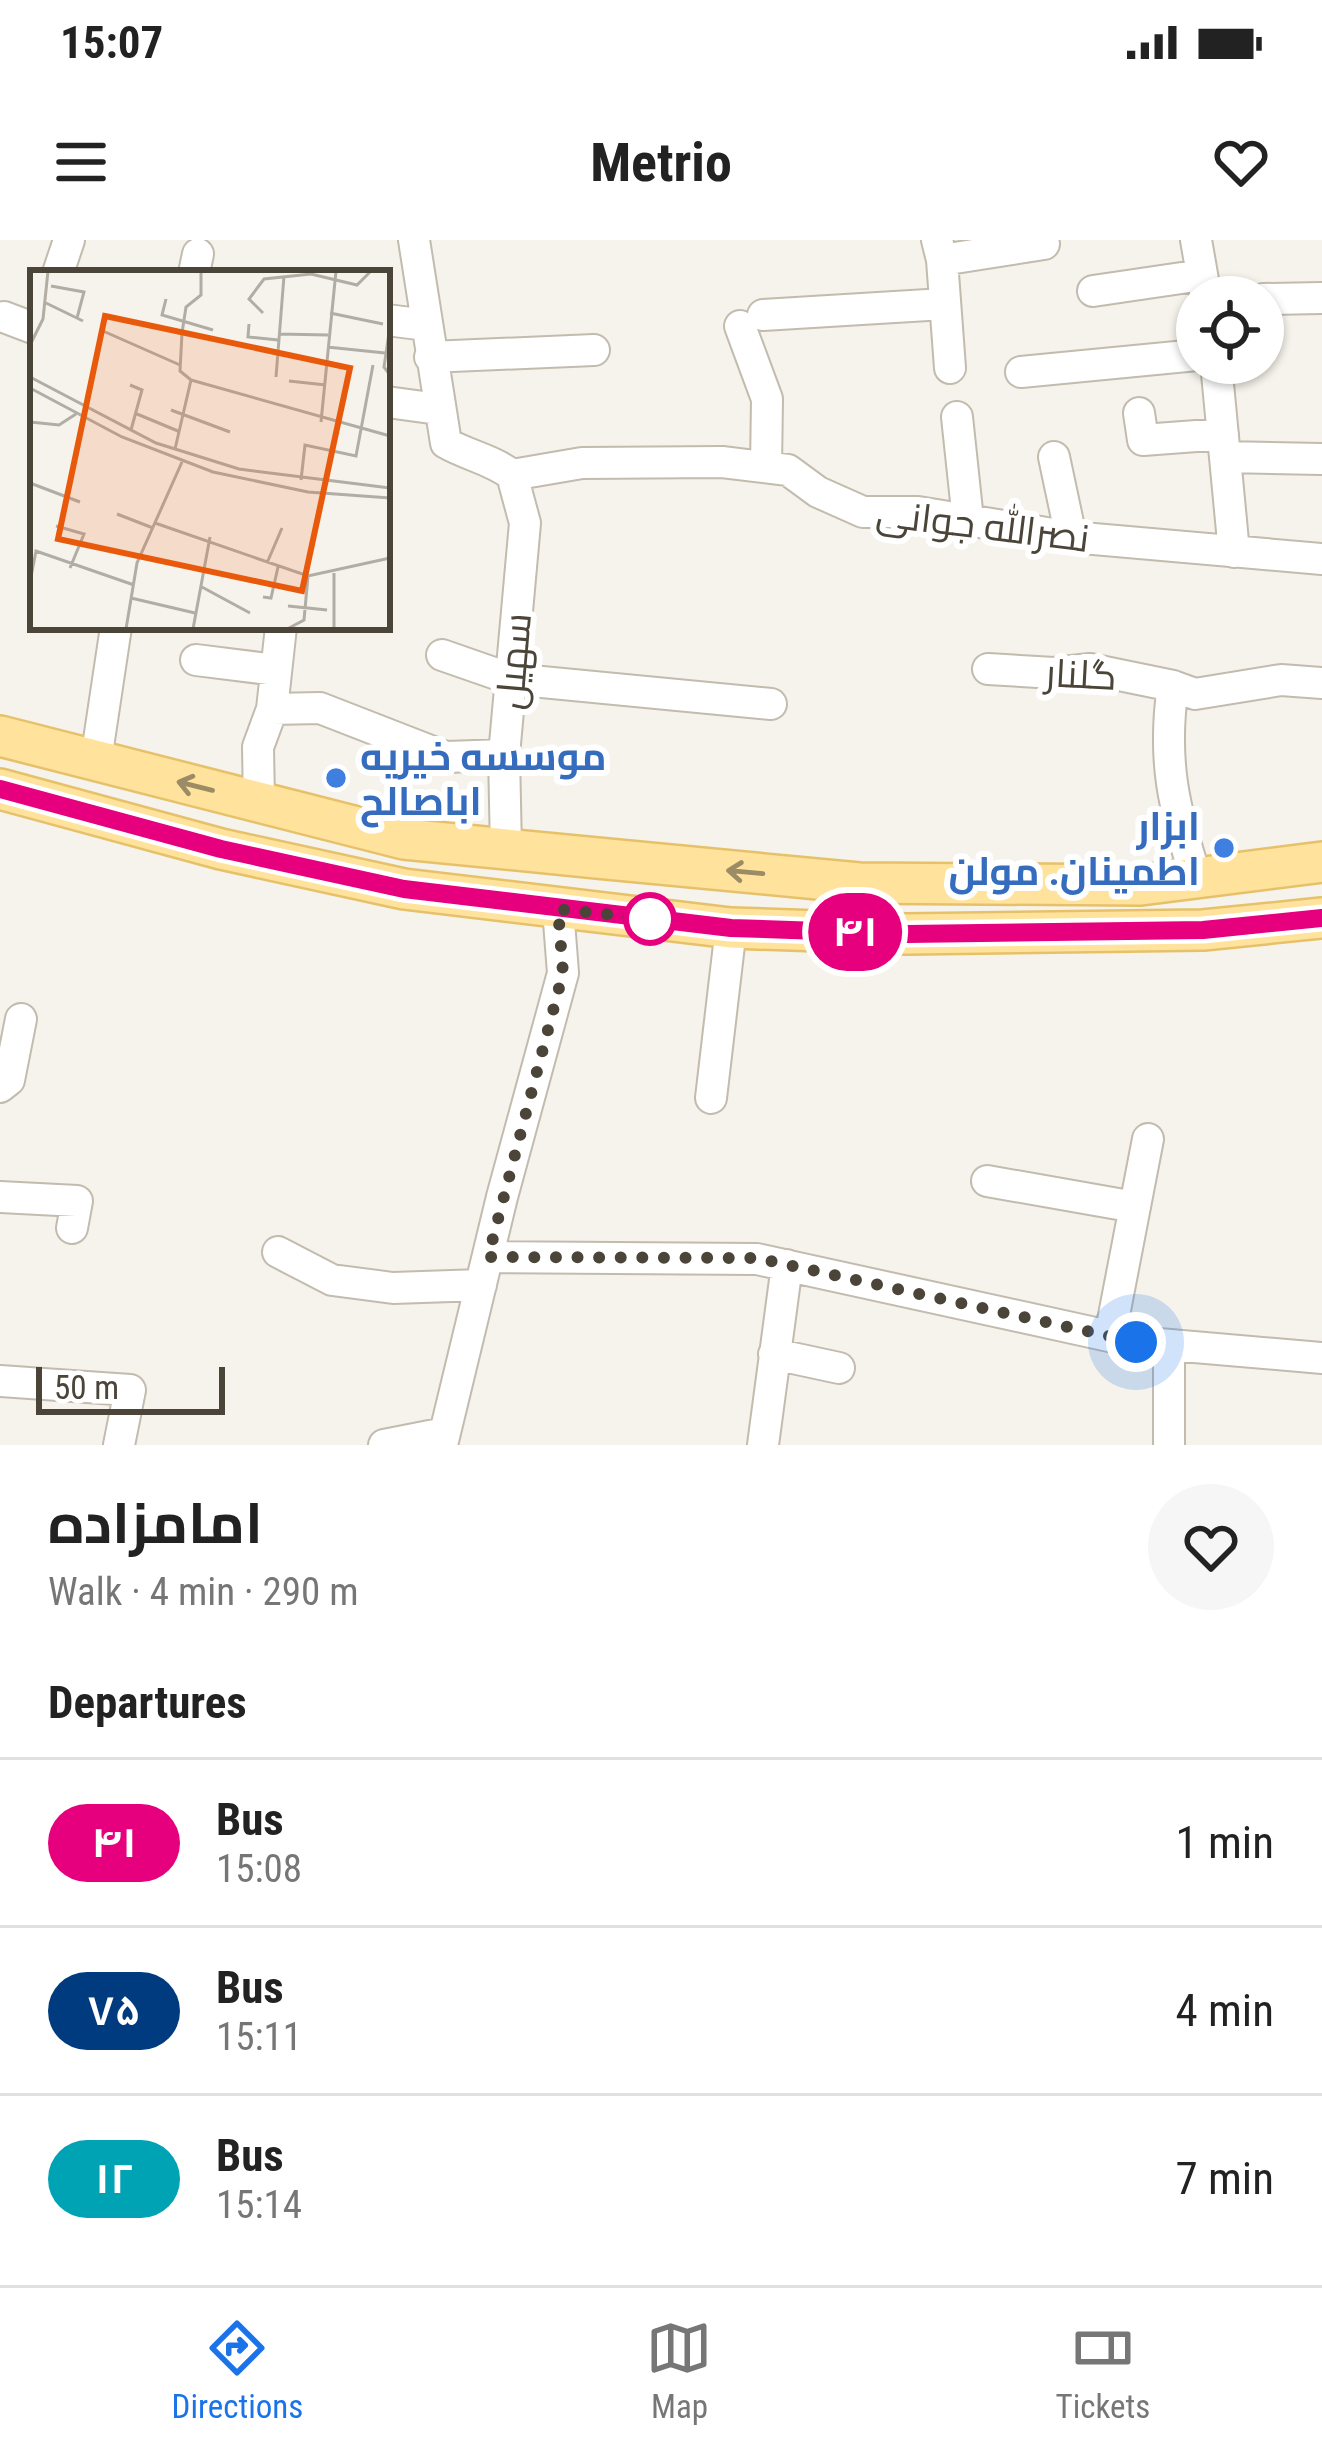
<!DOCTYPE html>
<meta charset="utf-8">
<style>
:root{--surface:#fff;--page:#f6f6f6;--text:#222;--muted:#767676;--line:#e0e0e0;--accent:#1a73e8}
body{margin:0;font-family:"Roboto Condensed",Cairo,sans-serif;background:var(--page);color:var(--text);height:100vh;display:flex;flex-direction:column;font-size:45px;white-space:nowrap}
*{box-sizing:border-box;margin:0}
p{font-size:39px;color:var(--muted)}
.icon{flex:none;width:66px;height:66px;fill:none;stroke:currentColor;stroke-width:2;stroke-linecap:round;stroke-linejoin:round}
.map{position:relative;height:1205px;overflow:hidden}
.drawer{display:flex;flex-direction:column;background:var(--surface);flex:1}
.drawer>*{flex:none}
.badge{padding:0 24px;border-radius:39px;font-size:42px;line-height:78px}
.controls{position:absolute;left:1176px;top:36px;display:grid;gap:24px}
.controls a{display:grid;place-items:center;width:108px;height:108px;border-radius:50%;background:var(--surface);box-shadow:0 3px 9px #0004;font-size:60px}
.scale{position:absolute;left:36px;bottom:30px;width:189px;box-sizing:border-box;padding-left:12px;border:6px solid #4b4439;border-top:0;font-size:33px;line-height:42px;white-space:nowrap;color:#4b4439;-webkit-text-stroke:9px #fff;paint-order:stroke}
.you{position:absolute;width:60px;height:60px;margin:-30px;border:9px solid #fff;border-radius:50%;background:#1a73e8;box-shadow:0 0 0 18px #1a73e833}
.map>.badge{position:absolute;translate:-50% -50%;box-shadow:0 0 0 6px #fff}
h2{padding:0 48px;font-size:45px;line-height:108px}
.round{display:grid;place-items:center;flex:none;width:126px;height:126px;border-radius:63px;background:var(--page)}
.headline{display:flex;align-items:center;justify-content:space-between;height:204px;padding:0 48px}
h1{font-size:57px;font-weight:700;line-height:90px}
ul{padding:0;list-style:none}
li{display:flex;align-items:center;gap:36px;height:168px;padding:0 48px;border-top:3px solid var(--line)}
li div{flex:1}
li b{display:block;font-size:45px}
li em{font-style:normal}
li .badge{min-width:132px;font-weight:700;text-align:center}
.status{display:flex;justify-content:space-between;align-items:center;height:84px;padding:0 60px;background:var(--surface);direction:ltr}
.status svg{height:33px;fill:currentColor}
header{display:flex;justify-content:space-between;align-items:center;height:156px;padding:0 48px;background:var(--surface);font-size:54px;font-weight:700}
.dock{display:flex;justify-content:space-around;align-items:center;height:168px;border-top:3px solid var(--line);background:var(--surface);font-size:33px;color:var(--muted)}
.dock a{display:grid;justify-items:center;gap:6px}
.dock .on{color:var(--accent)}
.map>svg:first-child{display:block}
</style>
<div class="status"><b>15:07</b><svg viewBox="0 0 49 12"><path d="M0 12V9h3v3zM5 12V6h3v6zM10 12V3h3v9zM15 12V0h3v12zM26 1h20v11H26zM47 4h2v5h-2z"/></svg></div>
<header><svg class="icon" aria-label="menu" viewBox="0 0 24 24"><path d="M4 6h16M4 12h16M4 18h16"/></svg>Metrio<svg class="icon" aria-label="heart" viewBox="0 0 24 24"><path d="M12 20l-8-8c-3-5 5-10 8-4 3-6 11-1 8 4z"/></svg></header>
<div class="map">
<svg width="1322" height="1205" viewBox="0 0 1322 1205">
<rect width="100%" height="100%" fill="#f6f3ec"/>
<g fill="none" stroke-linecap="round" stroke-linejoin="round">
<g stroke="#c2bbae" stroke-width="34">
<path id="minor" d="M414,0l32,203c23,13 45,16 66,32
M937,0l5,20 8,108
M1196,0l10,57
M942,20l102,-16
M58,33l11,-33
M194,33l4,-19
M1093,51l109,-16
M1263,59l59,-1
M763,75l181,-11
M4,77l29,11
M387,80l39,5
M740,86l27,73 -1,68
M430,117l164,-7
M1216,123l18,189
M1021,132l176,-17
M387,162l51,7
M1139,173l4,27 80,-6
M957,177l11,103
M1054,217l17,80
M1225,217l97,2
M512,235l70,-12 140,-1 66,8 30,22 45,20h55l153,25 251,22
M442,415l69,24 260,25
M196,420l80,10
M988,429l66,4 36,-4 83,17
M272,469l48,-1 126,49 58,-2
M96,520l20,-133
M259,562l-1,-55 14,-38 9,-82
M506,609l-2,-94 21,-232 -13,-48
M1196,638c-22,-69 -34,-118 -23,-192l22,8 86,-14 41,3
M0,847l9,-7 12,-61
M711,858l20,-170
M987,941l148,26
M0,957l77,4 -5,27
M278,1012l54,28 61,8 88,-3
M488,1017l269,2 379,83 186,16
M1110,1096l38,-197
M774,1114l65,14
M0,1141l130,9 -11,55
M384,1205l61,-12
M442,1205l60,-248 61,-224 -5,-64
M763,1205l24,-180
M1169,1205v-100"/>
</g>
<g stroke="#e6c16a" stroke-width="44">
<path id="major" d="M0,496l404,103 193,19 262,25 282,2 181,-23
M0,549l221,60 183,40 327,39 176,6 296,-4 119,-12"/>
</g>
<use href="#minor" stroke="#fff" stroke-width="30"/>
<use href="#major" stroke="#ffe39c" stroke-width="39"/>
</g>
<defs><path id="oneway-shaft" d="M-6 0H5M1.5-3L5.5 0L1.5 3" fill="none" stroke-width="1.6" stroke-linecap="round" stroke-linejoin="round" transform="scale(3)"/></defs>
<g stroke="#9c8c66">
<use href="#oneway-shaft" transform="translate(195 546) rotate(-166)"/>
<use href="#oneway-shaft" transform="translate(745 632) rotate(-175)"/>
</g>
<g fill="none" stroke-linecap="round" stroke-linejoin="round">
<g stroke="#fff" stroke-width="27">
<path id="line" d="M0,549l221,60 183,40 327,39 177,6 295,-4 119,-12"/>
</g>
<use href="#line" stroke="#e6007e" stroke-width="18"/>
<path stroke="#4b4439" stroke-width="12" stroke-dasharray="0 21.6" d="M650,679l-92,-10 5,64 -75,284 269,1 379,84"/>
</g>
<g fill="#3f7fe0" stroke="#fff" stroke-width="4.5">
<circle cx="336" cy="538" r="12"/>
<circle cx="1224" cy="608" r="12"/>
</g>
<circle fill="#fff" stroke="#e6007e" stroke-width="6" cx="650" cy="679" r="24"/>
<g text-anchor="middle" stroke-width="12" stroke-linejoin="round" paint-order="stroke">
<g font-size="39" fill="#4b4439" stroke="#fff">
<text transform="translate(983 285) rotate(7)" y="14">نصرالله جوانی</text>
<text transform="translate(513 421) rotate(-85)" y="14">سهیل</text>
<text transform="translate(1081 434) rotate(3)" y="14">گلنار</text>
</g>
<g font-size="39" font-weight="bold" fill="#366cbe" stroke="#fff" text-anchor="start">
<text x="360" y="530">موسسه خیریه<tspan x="360" dy="45">اباصالح</tspan></text>
<text x="1200" y="600" text-anchor="end">ابزار<tspan x="1200" dy="45">اطمینان. مولن</tspan></text>
</g>
</g>
<g transform="translate(30 30)">
<rect width="360" height="360" fill="#f6f3ec"/>
<path fill="none" stroke="#b2ada4" stroke-width="3" d="M21,16l33,6 -7,26M136,29l-4,16 51,15M16,33l37,18M233,43l-14,-14 15,-20 47,-5 46,11 14,-14M300,43l53,11M219,54l-1,13 30,3M360,56l-6,41 6,8M73,61l77,34M249,64l49,1M0,75l13,-26 5,-48M297,77l58,6M0,107l126,66 83,26 151,19M246,107l8,-101M161,110l199,56M161,110l-11,-9 2,-38 4,-26 15,-12v-24M259,111l37,4M100,115l12,5 -11,40M0,118l92,49 91,35 95,20 82,6M141,140l59,22M107,144l41,17M0,152l29,3 17,-11M291,152l15,-151M145,179l16,-69M271,210l4,-35 51,11 17,-91M0,213l50,19M87,244l36,14M125,253l153,53 82,-18M26,256l28,8 -14,34M237,293l15,-35M0,312l6,-31 98,34M170,316l50,27M233,327l8,1 7,-31M101,328l64,15M258,336l39,4M259,358l15,-8 4,-44M96,359l11,-66 45,-101M163,359l17,-92M304,359v-56"/>
<path fill="#e8590c" fill-opacity="0.15" stroke="#e8590c" stroke-width="6" d="M75,46l245,52 -48,223 -244,-52z"/>
<rect width="360" height="360" fill="none" stroke="#4b4439" stroke-width="6"/>
</g>
</svg>
<div class="controls">
<a><svg class="icon" aria-label="locate" viewBox="0 0 24 24"><circle cx="12" cy="12" r="6"/><path d="M12 2v4M12 18v4M2 12h4M18 12h4"/></svg></a>
</div>
<div class="scale">50 m</div>
<div class="you" style="left:1136px;top:1102px"></div>
<b class="badge" style="left:855px;top:692px;background:#e6007e;color:#fff">۴۱</b>
</div>
<section class="drawer">
<div class="headline"><div><h1>امامزاده</h1><p>Walk · 4 min · 290 m</p></div><a class="round"><svg class="icon" aria-label="heart" viewBox="0 0 24 24"><path d="M12 20l-8-8c-3-5 5-10 8-4 3-6 11-1 8 4z"/></svg></a></div>
<h2>Departures</h2>
<ul>
<li><span class="badge" style="background:#e6007e;color:#fff">۴۱</span><div><b>Bus</b><p>15:08</p></div><em>1 min</em></li>
<li><span class="badge" style="background:#003b80;color:#fff">۷۵</span><div><b>Bus</b><p>15:11</p></div><em>4 min</em></li>
<li><span class="badge" style="background:#00a3b4;color:#fff">۱۲</span><div><b>Bus</b><p>15:14</p></div><em>7 min</em></li>
</ul>
</section>
<nav class="dock">
<a class="on"><svg class="icon" aria-label="directions" viewBox="0 0 24 24"><path d="M12 3l9 9-9 9-9-9zM9 14v-3h6M13 9l2 2-2 2"/></svg>Directions</a>
<a><svg class="icon" aria-label="map" viewBox="0 0 24 24"><path d="M3 6l6-2 6 2 6-2v14l-6 2-6-2-6 2zM9 4v14M15 6v14"/></svg>Map</a>
<a><svg class="icon" aria-label="tickets" viewBox="0 0 24 24"><path d="M3 7h18v10H3zM15 7v10"/></svg>Tickets</a>
</nav>
